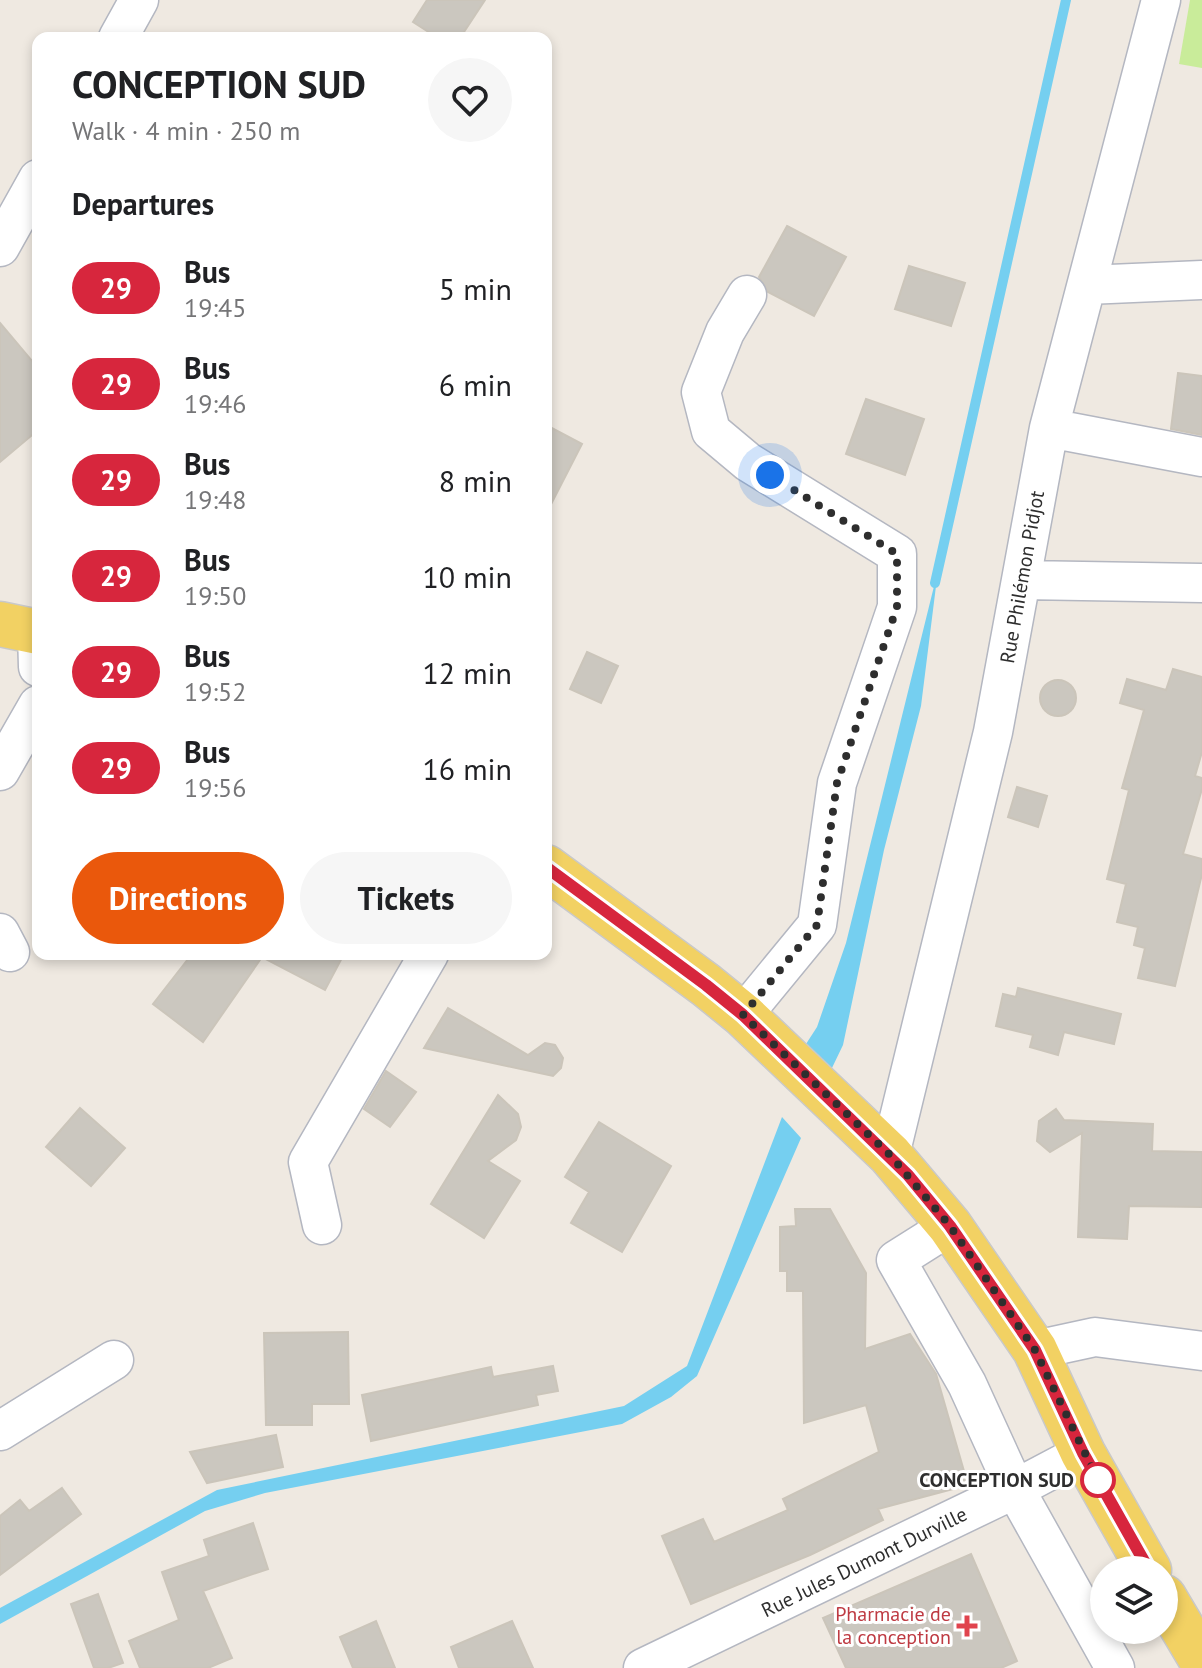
<!DOCTYPE html>
<meta charset="utf-8">
<style>
:root{--surface:#fff;--page:#f6f6f6;--text:#202124;--muted:#757577;--accent:#ea580c}
body{margin:0;font-family:"PT Sans",sans-serif;background:var(--page);color:var(--text);height:100vh;display:flex;flex-direction:column;font-size:30px;white-space:nowrap}
*{box-sizing:border-box;margin:0}
p{font-size:26px;color:var(--muted)}
.icon{flex:none;width:44px;height:44px;fill:none;stroke:currentColor;stroke-width:2;stroke-linecap:round;stroke-linejoin:round}
.map{position:relative;flex:1;overflow:hidden}
.details{position:absolute;left:32px;top:32px;width:520px;height:928px;display:flex;flex-direction:column;background:var(--surface);border-radius:16px;box-shadow:0 4px 12px #0003}
.details>*{flex:none}
.badge{padding:0 16px;border-radius:26px;font-size:28px;line-height:52px}
.controls{position:absolute;left:1090px;top:1556px;display:grid;gap:16px}
.controls a{display:grid;place-items:center;width:88px;height:88px;border-radius:50%;background:var(--surface);box-shadow:0 4px 12px #0003;font-size:40px}
.you{position:absolute;width:40px;height:40px;margin:-20px;border:6px solid #fff;border-radius:50%;background:#1a73e8;box-shadow:0 0 0 12px #1a73e833}
.map>.badge{position:absolute;translate:-50% -50%;box-shadow:0 0 0 4px #fff}
h2{padding:0 40px;font-size:30px;line-height:72px}
.round{display:grid;place-items:center;flex:none;width:84px;height:84px;border-radius:42px;background:var(--page)}
.summary{display:flex;align-items:center;justify-content:space-between;height:136px;padding:0 40px}
h1{font-size:38px;font-weight:800;line-height:60px}
.cta{display:flex;gap:16px;margin-top:auto;padding:16px 40px}
.cta a{flex:1;height:92px;border-radius:48px;background:var(--accent);color:#fff;font-size:32px;font-weight:800;line-height:92px;text-align:center}
.cta a+a{background:var(--page);color:var(--text)}
ul{padding:0;list-style:none}
li{display:flex;align-items:center;gap:24px;height:96px;padding:0 40px}
li div{flex:1}
li b{display:block;font-size:30px}
li em{font-style:normal}
li .badge{min-width:88px;font-weight:700;text-align:center}
.map>svg:first-child{display:block}
</style>
<div class="map">
<svg width="1202" height="1668" viewBox="0 0 1202 1668">
<rect width="100%" height="100%" fill="#efe9e1"/>
<path fill="#c9ec9a" d="M1190,0h12v68l-23,-4z"/>
<path fill="#75cff0" d="M938,570l-17,136 -37,144 -41,195 -12,25 -25,-26 11,-17 29,-84z
M782,1117l19,21 -104,238 -26,21 -49,27 -357,69 -60,18 -205,113v-16l217,-118 407,-84 63,-40z"/>
<g fill="none" stroke-linecap="round" stroke-linejoin="round">
<path stroke="#75cff0" stroke-width="10" d="M935,583l131,-583"/>
</g>
<path fill="#cbc7bf" stroke="#cbc5ba" stroke-width="2" d="M427,0h58l-25,38h-22l-25,-16z
M787,226l59,31 -32,59 -46,-24 -9,-15z
M909,266l56,17 -14,43 -56,-17z
M0,323l38,45v62l-38,32z
M1178,373l24,3v59l-31,-6z
M866,399l58,20 -19,56 -59,-21z
M546,425l36,19 -36,70z
M587,652l31,14 -17,37 -31,-14z
M1173,669l29,8v75l-7,24 7,2v11l-19,65 19,5v15l-27,112 -37,-8 7,-30 -11,-3 4,-18 -21,-5 9,-38 -19,-5 22,-89 -7,-2 22,-78 -24,-7 7,-24 39,11z
M1040 698a18 18 0 1 1 36 0a18 18 0 1 1-36 0Z
M1017,787l30,9 -9,31 -30,-10z
M192,954h152l-19,36 -63,-33 -59,85 -50,-38z
M1018,988l103,26 -7,30 -50,-12 -6,23 -28,-8 3,-12 -37,-9 7,-32 13,3z
M448,1008l80,47 17,-12 10,2 8,13 -2,10 -8,8 -129,-28z
M386,1071l30,21 -26,35 -26,-18z
M498,1095l20,19 3,13 -5,13 -28,21 32,20 -36,57 -53,-34z
M80,1108l45,40 -34,38 -45,-39z
M1056,1109l8,11 89,4 -1,27 50,1v55l-73,-1 -2,33 -49,-2 4,-104 -32,19 -13,-11 2,-20z
M599,1122l72,44 -49,86 -51,-29 18,-31 -24,-15z
M795,1209h35l36,64 -1,76 45,-15 26,40 32,111 -90,24 5,11 -73,35 -119,49 -29,-68 41,-17 11,23 74,-32 -5,-11 96,-47 -13,-47 -62,18 -1,-132h-16v-20h-7v-44l16,-1z
M348,1332l1,72h-37v21h-46l-2,-92z
M553,1366l5,25 -22,4 2,10 -167,36 -9,-46 129,-28 2,10z
M276,1435l7,32 -76,16 -17,-31z
M62,1488l19,26 -81,61v-59l20,-16 9,11z
M253,1523l15,46 -65,22 29,67 -24,10h-68l-11,-27 50,-21 -17,-48 47,-16 -5,-16z
M971,1554l46,107 -16,7h-155l-23,-50z
M98,1594l25,69 -15,5h-14l-23,-64z
M376,1621l19,47h-42l-13,-31z
M512,1621l21,47h-74l-8,-21z"/>
<g fill="none" stroke-linecap="round" stroke-linejoin="round">
<g stroke="#b4b7c1" stroke-width="41">
<path id="minor" d="M118,38l21,-38
M0,247l38,-68
M1087,285l115,-5
M1049,428l153,29
M1023,580l179,3
M37,632l1,35
M0,771l38,-66
M0,933l10,19
M743,1015l74,-90 20,-142 60,-176v-53l-149,-92 -37,-31 -10,-39 24,-60 22,-37
M890,1155l103,-423 56,-304 112,-428
M322,1225l-14,-63 121,-208
M950,1226l-54,34 71,124 48,105 100,179
M1035,1350l60,-13 107,14
M0,1431l114,-71
M643,1668l372,-179 68,-36"/>
</g>
<g stroke="#c9c9c9" stroke-width="47">
<path id="major" d="M0,624l38,8
M546,867l160,118 37,30 147,140 60,71 85,124 48,103 66,117
M1164,1597l38,64"/>
</g>
<use href="#minor" stroke="#fff" stroke-width="38"/>
<use href="#major" stroke="#f2d163" stroke-width="44"/>
</g>
<g fill="none" stroke-linecap="round" stroke-linejoin="round">
<g stroke="#fff" stroke-width="18">
<path id="line" d="M546,867l160,118 37,30 165,160 42,51 85,124 48,103 66,117"/>
</g>
<use href="#line" stroke="#d7263d" stroke-width="12"/>
<path stroke="#2e2e2e" stroke-width="8" stroke-dasharray="0 14.4" d="M770,475l127,79v53l-60,176 -20,142 -74,90 147,140 60,71 85,124 63,130"/>
</g>
<circle fill="#fff" stroke="#d7263d" stroke-width="4" cx="1098" cy="1480" r="16"/>
<path fill="#e0444e" stroke="#fff" stroke-width="3" d="M963 1614h8v8h8v8h-8v8h-8v-8h-8v-8h8z"/>
<g text-anchor="middle" stroke-width="6" stroke-linejoin="round" paint-order="stroke">
<g font-size="20" fill="#2e2e2e" stroke="#fff">
<text transform="translate(1022 577) rotate(-80)" y="7">Rue Philémon Pidjot</text>
<text transform="translate(864 1562) rotate(-26)" y="7">Rue Jules Dumont Durville</text>
</g>
<g font-size="20" font-weight="bold" fill="#2e2e2e" stroke="#fff" text-anchor="end">
<text x="1074" y="1487">CONCEPTION SUD</text>
</g>
<g font-size="20" fill="#be3a42" stroke="#fff" text-anchor="end">
<text x="951" y="1621">Pharmacie de<tspan x="951" dy="23">la conception</tspan></text>
</g>
</g>
</svg>
<div class="controls">
<a><svg class="icon" aria-label="layers" viewBox="0 0 24 24"><path d="M12 4l9 5-9 5-9-5zM3 14l9 5 9-5"/></svg></a>
</div>
<div class="you" style="left:770px;top:475px"></div>
<section class="details">
<div class="summary"><div><h1>CONCEPTION SUD</h1><p>Walk · 4 min · 250 m</p></div><a class="round"><svg class="icon" aria-label="heart" viewBox="0 0 24 24"><path d="M12 20l-8-8c-3-5 5-10 8-4 3-6 11-1 8 4z"/></svg></a></div>
<h2>Departures</h2>
<ul>
<li><span class="badge" style="background:#d7263d;color:#fff">29</span><div><b>Bus</b><p>19:45</p></div><em>5 min</em></li>
<li><span class="badge" style="background:#d7263d;color:#fff">29</span><div><b>Bus</b><p>19:46</p></div><em>6 min</em></li>
<li><span class="badge" style="background:#d7263d;color:#fff">29</span><div><b>Bus</b><p>19:48</p></div><em>8 min</em></li>
<li><span class="badge" style="background:#d7263d;color:#fff">29</span><div><b>Bus</b><p>19:50</p></div><em>10 min</em></li>
<li><span class="badge" style="background:#d7263d;color:#fff">29</span><div><b>Bus</b><p>19:52</p></div><em>12 min</em></li>
<li><span class="badge" style="background:#d7263d;color:#fff">29</span><div><b>Bus</b><p>19:56</p></div><em>16 min</em></li>
</ul>
<div class="cta"><a>Directions</a><a>Tickets</a></div>
</section>
</div>
